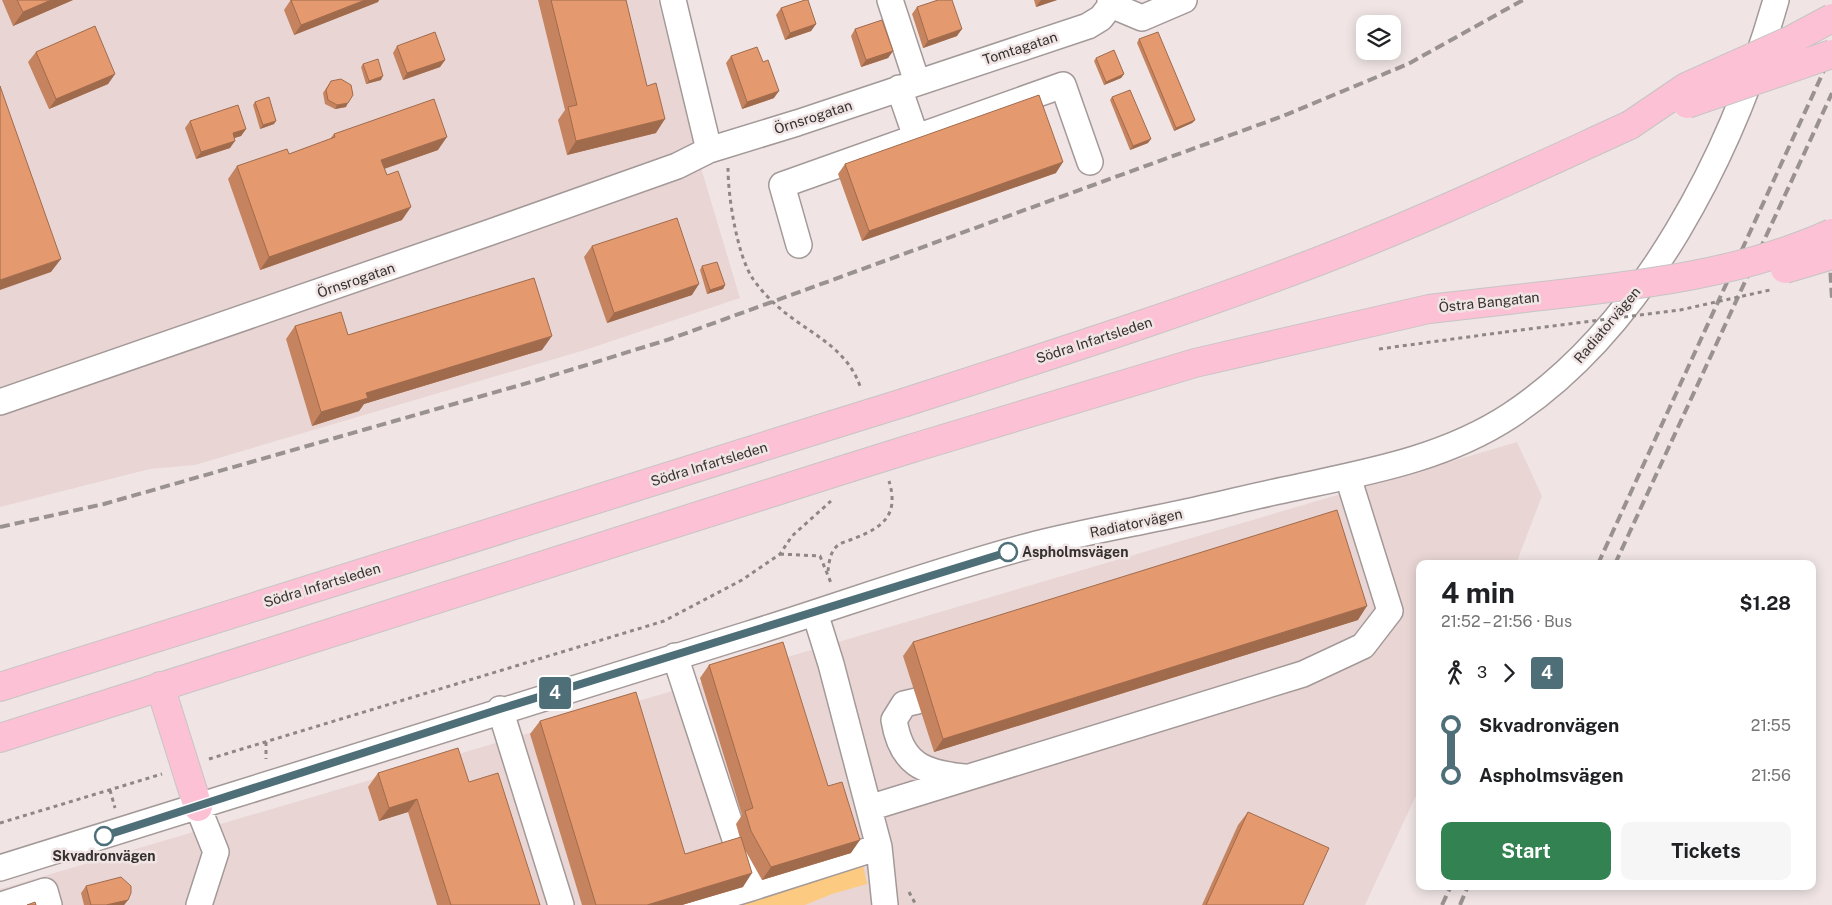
<!DOCTYPE html>
<meta charset="utf-8">
<style>
:root{--surface:#fff;--page:#f6f6f6;--text:#202124;--muted:#757577;--accent:#338252}
body{margin:0;font-family:"Public Sans",sans-serif;background:var(--page);color:var(--text);height:100vh;display:flex;flex-direction:column;font-size:19px;white-space:nowrap}
*{box-sizing:border-box;margin:0}
p{font-size:16px;color:var(--muted)}
.icon{flex:none;width:28px;height:28px;fill:none;stroke:currentColor;stroke-width:2;stroke-linecap:round;stroke-linejoin:round}
.map{position:relative;flex:1;overflow:hidden}
.details{position:absolute;left:1416px;top:560px;width:400px;height:330px;display:flex;flex-direction:column;background:var(--surface);border-radius:10px;box-shadow:0 2px 12px #0003}
.details>*{flex:none}
.badge{padding:0 10px;border-radius:4px;font-size:18px;line-height:32px}
.tools{position:absolute;left:1356px;top:15px;display:grid;gap:10px}
.tools a{display:grid;place-items:center;width:45px;height:45px;border-radius:10px;background:var(--surface);box-shadow:0 2px 12px #0003;font-size:25px}
.map>.badge{position:absolute;translate:-50% -50%;box-shadow:0 0 0 2px #fff}
.legs{display:flex;align-items:center;gap:8px;height:55px;padding:0 25px;font-size:16px}
.legs p{margin-inline-start:auto}
.summary{display:flex;align-items:center;justify-content:space-between;height:85px;padding:0 25px}
h1{font-size:28px;font-weight:700;line-height:38px}
.action{display:flex;gap:10px;margin-top:auto;padding:10px 25px}
.action a{flex:1;height:58px;border-radius:10px;background:var(--accent);color:#fff;font-size:20px;font-weight:700;line-height:58px;text-align:center}
.action a+a{background:var(--page);color:var(--text)}
ul{padding:0 25px;list-style:none}
li{display:flex;align-items:center;gap:18px;height:50px;font-size:19px}
li i{display:grid;place-items:center;width:8px;height:100%;margin:0 6px;background:currentColor}
li i::after{content:'';width:12px;height:12px;margin:-6px;border:4px solid;border-radius:50%;background:var(--surface)}
li p{margin-inline-start:auto}
li:first-child i{background:linear-gradient(#0000 50%,currentColor 0)}
li:last-child i{background:linear-gradient(currentColor 50%,#0000 0)}
.map>svg:first-child{display:block}
</style>
<div class="map">
<svg width="1832" height="905" viewBox="0 0 1832 905">
<rect width="100%" height="100%" fill="#f0e5e4"/>
<path fill="#e9d6d4" d="M0,0h658l41,161 41,137 -155,52 -390,115 -45,4 -150,38z
M1517,442l25,54 -26,68h-96v223l-55,118h-1365v-16z"/>
<path fill="#fcca81" d="M863,865l4,19 -35,10 -27,11h-74z"/>
<g fill="none" stroke-linecap="round" stroke-linejoin="round">
<g stroke="#a39998" stroke-width="28">
<path id="minor" d="M673,0l36,150
M890,0l27,82
M1111,5l31,13 42,-18
M899,88l17,49
M799,245l-17,-60 281,-100 27,77
M0,402l488,-169 189,-67 32,-16 88,-27 291,-97 13,-8 10,-13 -1,-5
M815,613l16,51 48,183 6,58
M675,656l76,232 128,-41
M917,701l-13,3 -10,16c7,43 28,53 70,57
M500,709l61,196
M198,807l18,45 -17,53
M869,808l434,-134 60,-28 27,-35 -42,-134
M0,868c250,-77 499,-158 749,-234 93,-29 185,-63 280,-88 50,-13 102,-22 153,-33 34,-7 68,-16 102,-23 78,-17 159,-30 227,-75 134,-89 222,-264 265,-415
M1,905l44,-14 4,14
M695,905l56,-17"/>
</g>
<g stroke="#c6c5c5" stroke-width="30">
<path id="major" d="M906,402c139,-45 277,-89 413,-141 106,-41 208,-89 311,-136
M913,448l282,-85 234,-54 79,-9
M160,686l38,121
M0,687l832,-262
M0,738l849,-270"/>
</g>
<path stroke="#8f8786" stroke-width="3" stroke-dasharray="4 4" stroke-linecap="butt" d="M728,168c0,29 9,87 25,111 9,13 22,26 35,36 29,22 61,36 73,74
M1379,349l126,-17
M780,554l40,2 11,27
M828,571c1,-8 2,-19 9,-25 4,-4 12,-5 18,-8 29,-11 44,-24 34,-57
M266,742v17
M209,759l455,-138 78,-41 38,-26 12,-18 39,-35
M110,790l5,18
M0,823l162,-49
M909,892l7,13"/>
<use href="#minor" stroke="#fff" stroke-width="25"/>
<use href="#major" stroke="#fcc1d5" stroke-width="28"/>
<path stroke="#9a9291" stroke-width="4" stroke-dasharray="10 5" stroke-linecap="butt" d="M1832,228l-3,20 3,51
M0,527l104,-23 434,-124 132,-41 613,-223 125,-52 115,-64
M1598,564l234,-511
M1615,564l217,-471
M1442,905l9,-19
M1460,905l8,-19"/>
<g stroke="#c6c5c5" stroke-width="30" stroke-linecap="butt">
<path id="major-bridge" d="M1687,104l145,-50
M1630,125l56,-38 105,-47 41,-22
M1785,269l47,-14
M1508,300c109,-13 222,-21 324,-67
M832,425l74,-23
M849,468l64,-20"/>
</g>
<path stroke="#8f8786" stroke-width="3" stroke-dasharray="4 4" stroke-linecap="butt" d="M1505,332l175,-22 90,-20"/>
<use href="#major-bridge" stroke="#fcc1d5" stroke-width="28"/>
</g>
<path fill="#c5845f" d="M2,0h71l-60,26z
M290,0h89l-1,2 -84,33 -10,-25 6,-9z
M538,0h88l30,133 -89,22 -9,-35 7,-10z
M1034,0h23l-21,7z
M917,7l40,29 -34,12 -11,-34z
M781,8l35,16 -5,7 -26,9 -9,-25z
M855,29l38,22 -5,7 -27,9 -10,-31z
M1139,39l56,81 -3,3 -18,8 -37,-88z
M397,46l48,14 -5,7 -37,13 -10,-27z
M36,52l79,22 -7,10 -59,25 -21,-47z
M731,56l43,42 -32,11 -16,-46z
M1096,58l28,16 -3,4 -17,7 -10,-24z
M363,64l18,16 -15,4 -5,-17z
M331,81l15,26 -11,2 -10,-5 -2,-11z
M1112,97l36,46 -18,7 -20,-50z
M255,102l19,22 -14,5 -7,-24z
M190,121l56,8 -5,7 -7,2 -4,10 -34,11 -11,-31z
M334,134l104,16 -54,19 18,51 -142,50 -32,-91 9,-13 52,-12 41,-15z
M845,164l211,9 -194,68 -24,-67z
M592,246l100,49 -85,28 -23,-66z
M702,266l23,19 -2,4 -16,5 -7,-24z
M295,326l53,9 194,15 -178,54 -5,7 -47,15 -26,-87z
M1358,620l-424,132 -31,-96 10,-14z
M709,665l119,121 23,67 -89,27 -17,-30 -2,37 -61,18h-100l-52,-171 10,-13 145,133 55,-16 -4,-14 6,-9 -42,-137z
M378,773l91,9 71,123h-103l-29,-93 -29,9 -11,-34z
M1248,812l55,93h-101l36,-80z
M86,886l42,14 -4,5h-40l-3,-12z"/>
<path fill="#a06b4d" d="M51,0h22l-60,26 10,-14z
M365,0h14l-1,2 -84,33 7,-10z
M1041,0h16l-21,7z
M816,24l-5,7 -26,9 5,-7z
M962,29l-5,7 -34,12 5,-7z
M893,51l-5,7 -27,9 5,-7z
M445,60l-5,7 -37,13 4,-7z
M115,74l-7,10 -59,25 7,-10z
M1124,74l-3,4 -17,7 2,-3z
M383,76l-2,4 -15,4 3,-3z
M779,91l-5,7 -32,11 5,-7z
M348,103l-2,4 -11,2 2,-4z
M665,119l-9,14 -89,22 9,-14z
M1195,120l-3,3 -18,8 2,-3z
M276,121l-2,3 -14,5 3,-4z
M246,129l-5,7 -13,4 5,-7z
M447,137l-9,13 -66,23 9,-13z
M1151,139l-3,4 -18,7 3,-4z
M235,141l-5,7 -34,11 5,-7z
M1063,162l-7,11 -194,68 7,-10z
M411,207l-9,13 -142,50 9,-13z
M61,259l-10,13 -51,18v-10z
M699,284l-7,11 -85,28 7,-10z
M725,285l-2,4 -16,5 3,-4z
M552,336l-10,14 -178,54 -5,7 -47,15 9,-14 45,-19z
M1367,606l-9,14 -424,132 9,-13z
M417,799l-9,13 -29,9 10,-13z
M860,840l-9,13 -89,27 9,-13z
M752,873l-9,14 -61,18h-35z
M128,900l-4,5h-18z"/>
<path fill="#e5996e" stroke="#a06b4d" d="M17,0h34l-28,12z
M291,0h74l-64,25z
M551,0h75l21,86 9,-3 9,36 -89,22 -8,-34 9,-2z
M805,0h3l8,24 -26,9 -9,-25z
M938,0h14l10,29 -34,12 -11,-34z
M882,20l11,31 -27,9 -11,-31z
M95,26l20,48 -59,25 -20,-47z
M435,32l10,28 -38,13 -10,-27z
M1158,32l37,88 -19,8 -37,-89z
M757,47l6,15 5,-2 11,31 -32,11 -16,-46z
M1114,50l10,24 -18,8 -10,-24z
M378,59l5,17 -14,5 -6,-17z
M341,79l10,6 2,10 -5,8 -11,2 -9,-5 -2,-10 5,-9z
M0,86l61,173 -61,21z
M1130,90l21,49 -18,7 -21,-49z
M1039,95l24,67 -194,69 -24,-67z
M269,97l7,24 -13,4 -8,-23z
M434,99l13,38 -66,23 6,15 11,-4 13,36 -142,50 -32,-91 50,-17 2,5 46,-17 -1,-3z
M238,105l8,24 -13,4 2,8 -34,11 -11,-31z
M677,218l22,66 -85,29 -22,-67z
M717,262l8,23 -15,5 -8,-24z
M534,278l18,58 -186,57 2,5 -47,14 -26,-86 46,-14 7,23z
M1337,510l30,96 -424,133 -30,-97z
M783,642l45,144 14,-4 18,58 -89,27 -20,-36 -6,-20 8,-3 -44,-143z
M636,692l49,162 56,-17 11,36 -105,32h-51l-56,-184z
M458,748l11,34 29,-9 42,132h-89l-34,-106 -28,9 -11,-35z
M1248,812l81,36 -26,57h-97z
M121,877l10,9v7l-3,7 -22,5h-15l-5,-19z
M35,902l1,3h-9z"/>
<g fill="none" stroke-linecap="round" stroke-linejoin="round">
<g stroke="#fff" stroke-width="11">
<path id="line-1" d="M104,836l396,-127 508,-157"/>
</g>
<use href="#line-1" stroke="#4f6f78" stroke-width="8"/>
</g>
<g fill="#fff" stroke="#4f6f78" stroke-width="2.5">
<circle cx="1008" cy="552" r="9"/>
<circle cx="104" cy="836" r="9"/>
</g>
<g text-anchor="middle" stroke-width="5" stroke-linejoin="round" paint-order="stroke">
<g font-size="14" fill="#353130" stroke="#f0e5e4">
<text transform="translate(1020 48) rotate(-18)" y="5">Tomtagatan</text>
<text transform="translate(813 117) rotate(-18)" y="5">Örnsrogatan</text>
<text transform="translate(356 280) rotate(-19)" y="5">Örnsrogatan</text>
<text transform="translate(1489 302) rotate(-6)" y="5">Östra Bangatan</text>
<text transform="translate(1607 325) rotate(-50)" y="5">Radiatorvägen</text>
<text transform="translate(1094 340) rotate(-18)" y="5">Södra Infartsleden</text>
<text transform="translate(709 464) rotate(-17)" y="5">Södra Infartsleden</text>
<text transform="translate(1136 523) rotate(-12)" y="5">Radiatorvägen</text>
<text transform="translate(322 585) rotate(-17)" y="5">Södra Infartsleden</text>
</g>
<g font-size="14" font-weight="bold" fill="#353130" stroke="#f0e5e4" text-anchor="start">
<text x="1022" y="557">Aspholmsvägen</text>
<text x="104" y="861" text-anchor="middle">Skvadronvägen</text>
</g>
</g>
</svg>
<div class="tools">
<a><svg class="icon" aria-label="layers" viewBox="0 0 24 24"><path d="M12 4l9 5-9 5-9-5zM3 14l9 5 9-5"/></svg></a>
</div>
<b class="badge" style="left:555px;top:693px;background:#4f6f78;color:#fff">4</b>
<section class="details">
<div class="summary"><div><h1>4 min</h1><p>21:52 – 21:56 · Bus</p></div><b>$1.28</b></div>
<div class="legs"><svg class="icon" aria-label="walk" viewBox="0 0 24 24"><circle cx="13" cy="4" r="2"/><path d="M13 8l-2 6 4 7M11 14l-3 7M7 12l3-4h3l4 4"/></svg>3<svg class="icon" aria-label="forward" viewBox="0 0 24 24"><path d="M9 5l7 7-7 7"/></svg><b class="badge" style="background:#4f6f78;color:#fff">4</b></div>
<ul>
<li><i style="color:#4f6f78"></i><b>Skvadronvägen</b><p>21:55</p></li>
<li><i style="color:#4f6f78"></i><b>Aspholmsvägen</b><p>21:56</p></li>
</ul>
<div class="action"><a>Start</a><a>Tickets</a></div>
</section>
</div>
